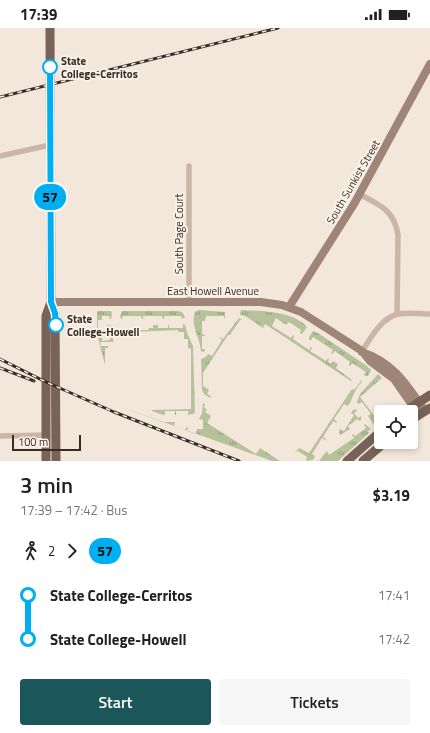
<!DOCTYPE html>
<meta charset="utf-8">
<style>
:root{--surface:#fff;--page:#f6f6f6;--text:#202124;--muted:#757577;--accent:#1b575a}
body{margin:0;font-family:"Titillium Web",sans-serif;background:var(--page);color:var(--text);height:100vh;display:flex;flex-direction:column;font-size:15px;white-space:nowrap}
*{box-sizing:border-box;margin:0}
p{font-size:13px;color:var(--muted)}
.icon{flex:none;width:22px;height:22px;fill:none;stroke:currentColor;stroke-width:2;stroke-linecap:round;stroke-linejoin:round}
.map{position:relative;height:433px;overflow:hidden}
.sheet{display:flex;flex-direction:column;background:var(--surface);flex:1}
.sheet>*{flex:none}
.badge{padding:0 8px;border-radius:13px;font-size:14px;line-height:26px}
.fabs{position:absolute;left:374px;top:377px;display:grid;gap:8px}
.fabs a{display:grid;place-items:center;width:44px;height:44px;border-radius:4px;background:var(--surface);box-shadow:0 2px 6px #0003;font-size:20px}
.scale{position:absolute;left:12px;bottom:10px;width:69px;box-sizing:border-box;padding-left:4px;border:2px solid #372c27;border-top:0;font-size:11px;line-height:14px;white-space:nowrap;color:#372c27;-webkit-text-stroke:3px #faf1e7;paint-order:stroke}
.map>.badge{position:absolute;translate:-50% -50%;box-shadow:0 0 0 2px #fff}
.legs{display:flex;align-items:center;gap:6px;height:44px;padding:0 20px;font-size:13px}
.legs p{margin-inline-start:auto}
.summary{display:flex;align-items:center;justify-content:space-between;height:68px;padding:0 20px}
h1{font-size:22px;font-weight:600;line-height:30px}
.cta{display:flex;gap:8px;margin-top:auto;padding:8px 20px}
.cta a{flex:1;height:46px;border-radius:4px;background:var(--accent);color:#fff;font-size:16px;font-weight:600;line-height:46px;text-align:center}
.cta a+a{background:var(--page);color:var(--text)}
ul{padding:0 20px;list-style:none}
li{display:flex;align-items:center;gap:14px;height:44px;font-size:15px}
li i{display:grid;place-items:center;width:6px;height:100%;margin:0 5px;background:currentColor}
li i::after{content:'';width:10px;height:10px;margin:-5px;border:3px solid;border-radius:50%;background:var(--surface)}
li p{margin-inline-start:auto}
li:first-child i{background:linear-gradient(#0000 50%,currentColor 0)}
li:last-child i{background:linear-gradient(currentColor 50%,#0000 0)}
.status{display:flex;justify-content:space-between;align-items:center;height:28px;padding:0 20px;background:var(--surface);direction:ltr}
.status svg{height:11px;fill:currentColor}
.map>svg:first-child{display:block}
</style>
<div class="status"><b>17:39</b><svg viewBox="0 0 49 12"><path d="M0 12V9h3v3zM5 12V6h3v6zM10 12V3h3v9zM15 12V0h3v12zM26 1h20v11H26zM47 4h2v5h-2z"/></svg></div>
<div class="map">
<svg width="430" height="433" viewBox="0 0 430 433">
<defs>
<pattern id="grass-tufts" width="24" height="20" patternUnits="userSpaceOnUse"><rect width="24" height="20" fill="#b5c29a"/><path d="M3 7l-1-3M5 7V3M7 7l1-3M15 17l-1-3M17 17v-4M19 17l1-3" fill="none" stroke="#949e7e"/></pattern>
</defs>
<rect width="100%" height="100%" fill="#f3e7db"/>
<path fill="url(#grass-tufts)" d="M199,282l26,2v8l-1,-4h-18l-1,5h-3v13l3,1v1h-3v13h3l-1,3 -3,-1c-1,-14 -11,-26 -6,-39z
M241,282c20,1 52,1 66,17l-5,7 -2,-1 1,-3 -12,-8 -3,3 -10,-7 -4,8 19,12 2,-3 1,1 -1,3 16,11 2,-3 1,1 -2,3 16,10 2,-3 1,1 -1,3 3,2 2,-3 5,3 -2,4 16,12 -1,1 -86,-57 -2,4 -18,-12 -5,-1z
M97,283h14l1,3 -1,5h-1l-1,-3h-7v4h-4v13h4v8l8,-1 1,-13h-4v-2l6,1v16h-13l1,4h7v2h-3v17l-8,-31z
M122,283h55l5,1 3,5 -3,2 -1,-3h-17v3h-1l-1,-3h-19v3h-1l-1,-3h-18l-1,3h-1l-1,-3z
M239,290l3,2h-2l-10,15h-2l-25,38v13l6,4 -2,4 4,2 -1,2 -6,-4 -2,-4 -1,-31 5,-2 2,-3 4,2 10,-16 -2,-2v-1l3,2z
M183,296l2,1 3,10 5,11 2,66 -2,2 -5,1v-4h-12v4h-1v-4h-10v4h-2l-11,-4v-1l39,-1v-60l-3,-1v-9h-4v-7h-6v-2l-46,2 -1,-2h17l1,-2h4v-3h5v3h10v-3h1v3h14z
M313,303l5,2 49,33 4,4 -3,6h-2l-2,-1 2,-3 -14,-9 -2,3 -1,-1 1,-3 -15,-11 -3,3 -1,-1 2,-3 -20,-13 -2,3h-2v-3z
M378,346l4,4 -22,19 19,25 -4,4 -7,-10 3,-2 -9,-12 -4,2 -1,-2 3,-8z
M362,352v2c-9,9 -8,15 -14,24l-4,-2 -10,15 3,3 -1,1 -3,-2 -10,16 3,2 -1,1 -3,-2 -10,16 3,2 -2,4 -6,1 -1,-1 1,-3 -9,-6 -3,2 4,-5 10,5 43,-64 2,1z
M203,375l2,1 -1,3 3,3 -2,2 6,4 -4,7 49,31 4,-6 20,13h-8l-156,-56 46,17h13l-1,4 11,4 2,-3h1l-1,4 9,3 1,-5h6v-9l-4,-1 3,-6z
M356,381l1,2 -3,2 4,5 3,-2v4l-2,1 -2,-2 -9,7 2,3 -10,6 -1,-3 1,-3 4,2 10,-16 -3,-2 2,-3z
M365,396l6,5 -3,2 1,2 -31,28h-19l7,-9 1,-1 2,4 25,-17 -2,-3 1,-1 2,2 11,-8 -2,-3z"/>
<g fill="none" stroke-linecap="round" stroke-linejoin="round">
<path stroke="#cbb6a6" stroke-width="5.5" d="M0,128l50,-11
M189,138v136
M359,166c21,11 35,16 39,41l-1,79
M362,323c9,-13 19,-33 36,-37 10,-2 22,0 32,0
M0,408l48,-1"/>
<path stroke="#9f8578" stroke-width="8" d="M51,274h210l21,3 19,7 61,39 8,10 24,18 25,36
M289,279l65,-103 76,-140
M362,324c31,10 45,33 63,59"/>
<path stroke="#796358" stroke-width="9" d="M51,274l4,11 1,148
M404,384l26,-17
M411,392l19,-12
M46,433v-145l5,-14 -1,-274
M347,433l34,-30
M363,433l22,-19"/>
<g stroke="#372c27" stroke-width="3">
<path id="rail" d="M0,69l278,-69
M0,331l46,23 68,30 125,49
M0,340l34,13"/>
</g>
<use href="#rail" stroke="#faf1e7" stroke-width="1.5" stroke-dasharray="4.5" stroke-linecap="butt"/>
</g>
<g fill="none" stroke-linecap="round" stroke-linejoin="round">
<g stroke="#fff" stroke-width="9">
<path id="line-1" d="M50,39l1,235 4,11 1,12"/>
</g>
<use href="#line-1" stroke="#00aff2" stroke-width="6"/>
</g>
<g fill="#fff" stroke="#00aff2" stroke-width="2">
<circle cx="50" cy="39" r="7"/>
<circle cx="56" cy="297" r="7"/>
</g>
<g text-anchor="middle" stroke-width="4" stroke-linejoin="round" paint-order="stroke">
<g font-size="11" font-weight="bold" fill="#372c27" stroke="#faf1e7" text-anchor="start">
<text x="61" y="37">State<tspan x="61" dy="13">College-Cerritos</tspan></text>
<text x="67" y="295">State<tspan x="67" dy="13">College-Howell</tspan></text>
</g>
<g font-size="11" fill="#372c27" stroke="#faf1e7">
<text transform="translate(353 154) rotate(-60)" y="4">South Sunkist Street</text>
<text transform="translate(179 206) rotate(-90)" y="4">South Page Court</text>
<text x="213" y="267">East Howell Avenue</text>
</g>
</g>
</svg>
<div class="fabs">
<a><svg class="icon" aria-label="locate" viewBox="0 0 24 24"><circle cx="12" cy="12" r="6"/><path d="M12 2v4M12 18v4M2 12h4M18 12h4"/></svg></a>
</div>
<div class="scale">100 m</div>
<b class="badge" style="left:50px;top:169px;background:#00aff2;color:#111">57</b>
</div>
<section class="sheet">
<div class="summary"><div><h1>3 min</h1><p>17:39 – 17:42 · Bus</p></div><b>$3.19</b></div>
<div class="legs"><svg class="icon" aria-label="walk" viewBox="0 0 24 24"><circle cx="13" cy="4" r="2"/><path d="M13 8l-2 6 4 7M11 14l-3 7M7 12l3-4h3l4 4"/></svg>2<svg class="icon" aria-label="forward" viewBox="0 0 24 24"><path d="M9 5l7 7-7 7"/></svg><b class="badge" style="background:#00aff2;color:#111">57</b></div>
<ul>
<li><i style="color:#00aff2"></i><b>State College-Cerritos</b><p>17:41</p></li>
<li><i style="color:#00aff2"></i><b>State College-Howell</b><p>17:42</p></li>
</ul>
<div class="cta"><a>Start</a><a>Tickets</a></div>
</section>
